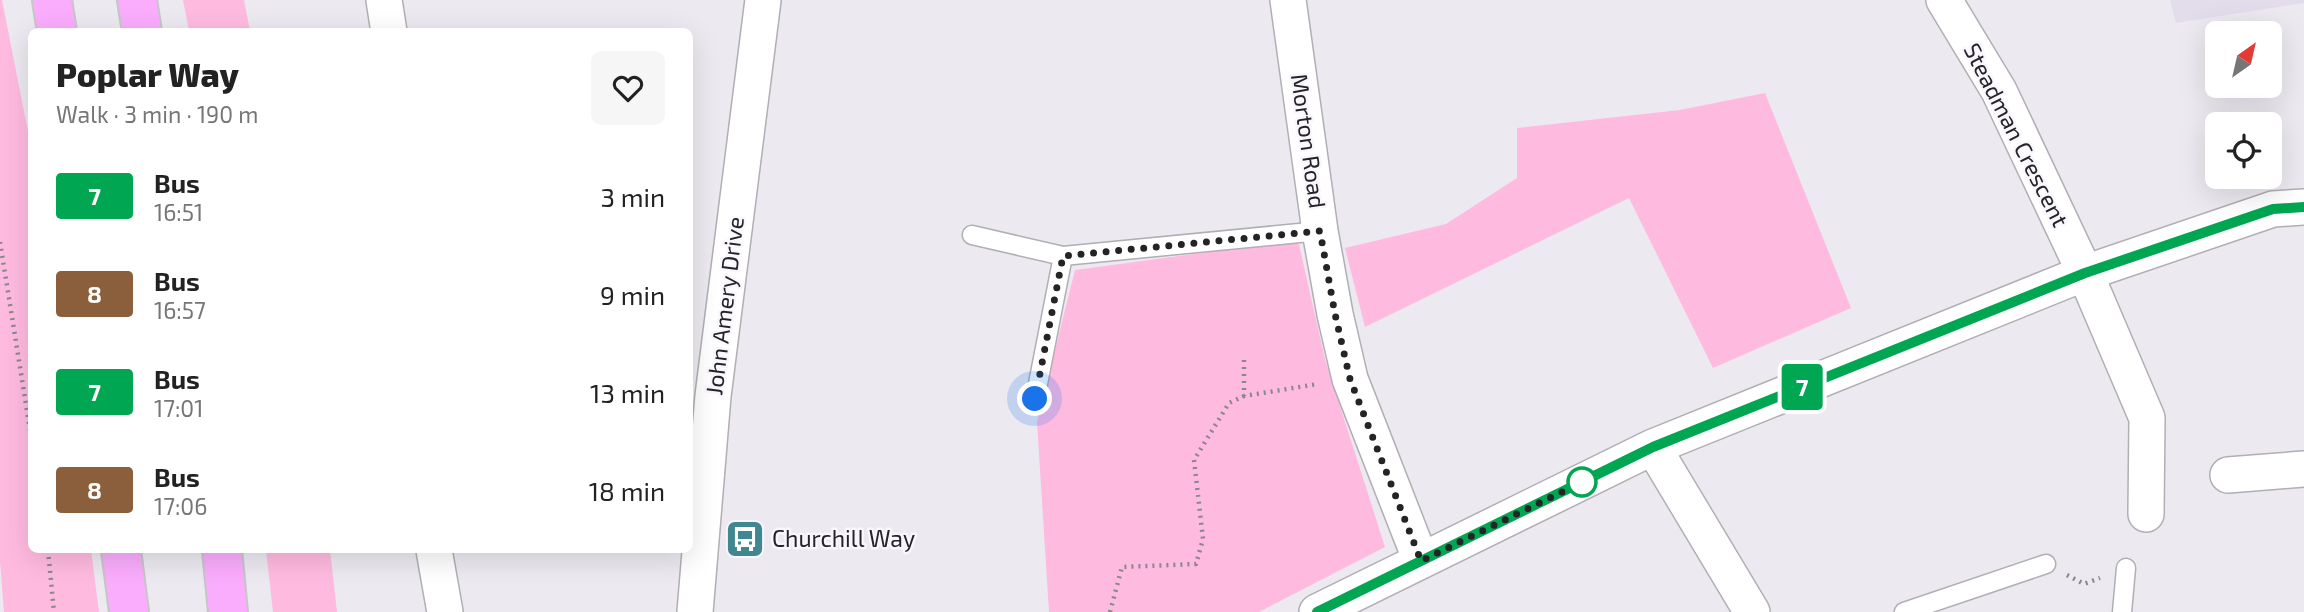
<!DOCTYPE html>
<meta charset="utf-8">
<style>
:root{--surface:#fff;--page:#f6f6f6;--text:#222;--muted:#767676}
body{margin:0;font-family:"Exo 2",sans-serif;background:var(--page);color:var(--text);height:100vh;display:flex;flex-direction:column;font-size:26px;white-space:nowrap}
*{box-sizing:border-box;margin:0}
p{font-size:23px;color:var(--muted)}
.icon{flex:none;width:38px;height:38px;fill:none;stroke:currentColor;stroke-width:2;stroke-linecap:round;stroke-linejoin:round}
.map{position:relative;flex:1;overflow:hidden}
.panel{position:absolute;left:28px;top:28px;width:665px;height:525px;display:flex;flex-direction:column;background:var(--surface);border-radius:10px;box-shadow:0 7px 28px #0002}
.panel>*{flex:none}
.badge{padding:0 14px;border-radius:5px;font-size:24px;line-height:46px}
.needle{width:46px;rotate:34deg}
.tools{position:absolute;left:2205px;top:21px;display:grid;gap:14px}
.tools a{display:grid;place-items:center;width:77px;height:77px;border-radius:10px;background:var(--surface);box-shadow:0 7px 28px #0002;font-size:35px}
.you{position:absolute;width:35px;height:35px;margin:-18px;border:5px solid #fff;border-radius:50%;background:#1a73e8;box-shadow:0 0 0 10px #1a73e833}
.map>.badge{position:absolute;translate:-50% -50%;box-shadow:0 0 0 4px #fff}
.round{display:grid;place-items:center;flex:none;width:74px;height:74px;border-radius:10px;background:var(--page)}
.head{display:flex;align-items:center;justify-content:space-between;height:119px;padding:0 28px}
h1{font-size:33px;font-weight:800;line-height:52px}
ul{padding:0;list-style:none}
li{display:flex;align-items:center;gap:21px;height:98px;padding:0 28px}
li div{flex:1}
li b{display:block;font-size:26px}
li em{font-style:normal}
li .badge{min-width:77px;font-weight:700;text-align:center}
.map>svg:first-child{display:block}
</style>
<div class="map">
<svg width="2304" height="612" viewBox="0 0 2304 612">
<rect width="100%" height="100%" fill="#ece9f0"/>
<path fill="#e3ddeb" d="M2170,0h134v3l-128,20z"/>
<path fill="#ffbae0" d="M0,0h2l29,147 1,403h59l8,62h-95l-4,-50z
M183,0h61l6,31h-61z
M1765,93l86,215 -138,60 -84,-170 -264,129 -20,-79 101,-24 71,-46v-50l163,-18z
M1298,240l27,119 60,188 -126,65h-210l-12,-190 38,-152z
M266,550h64l7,62h-64z"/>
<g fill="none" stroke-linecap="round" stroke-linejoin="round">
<g stroke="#b1aeb4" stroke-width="21">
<path id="service" d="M972,235l91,21 -28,143
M1063,256l257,-25
M1904,612l142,-48
M2122,612l4,-44"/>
</g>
<g stroke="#b1aeb4" stroke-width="38">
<path id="minor" d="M384,0l5,32
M1288,0l32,231 15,83 15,65 71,182
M1944,0l55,91 86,182 62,145 -1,96
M1653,447l99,165
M2228,475l76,-6
M434,550l11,62
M695,612l18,-216 50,-396
M1317,612l336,-165 432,-174 188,-64 31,-2"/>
</g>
<g stroke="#c6c6c6" stroke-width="42">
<path id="motorway" d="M52,0l5,32
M137,0l5,32
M121,550l8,62
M222,550l6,62"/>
</g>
<path stroke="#8a888d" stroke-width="4.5" stroke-dasharray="2 5" stroke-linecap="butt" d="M0,242l32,200
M1244,360v36l74,-12
M48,550l6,62
M2067,575l17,9 16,-6
M1110,612l12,-45 74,-3 7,-25 -9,-79 35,-57 15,-7"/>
<use href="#service" stroke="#fff" stroke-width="18"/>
<use href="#minor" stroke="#fff" stroke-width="35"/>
<use href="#motorway" stroke="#faacfd" stroke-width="38"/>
</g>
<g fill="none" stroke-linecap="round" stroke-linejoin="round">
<g stroke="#fff" stroke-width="16">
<path id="line" d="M1317,612l336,-165 432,-174 188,-64 31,-2"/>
</g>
<use href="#line" stroke="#00a651" stroke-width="10"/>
<path stroke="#242325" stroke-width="7" stroke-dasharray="0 12.6" d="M1035,399l28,-143 257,-25 15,83 15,65 71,182 161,-79"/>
</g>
<defs>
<g id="bus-square" transform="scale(2.0125)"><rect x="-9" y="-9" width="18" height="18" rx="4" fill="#418791" stroke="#f9f6fd"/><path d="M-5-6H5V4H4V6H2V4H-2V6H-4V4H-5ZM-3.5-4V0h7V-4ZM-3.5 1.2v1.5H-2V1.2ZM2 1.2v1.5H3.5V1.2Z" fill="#fff"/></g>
</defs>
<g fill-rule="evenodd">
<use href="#bus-square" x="745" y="539"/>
</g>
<circle fill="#fff" stroke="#00a651" stroke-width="3.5" cx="1582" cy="482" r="14"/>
<g text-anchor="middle" stroke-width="5" stroke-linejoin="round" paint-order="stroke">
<g font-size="23" fill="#242325" stroke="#f9f6fd">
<text transform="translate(2016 135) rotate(63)" y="8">Steadman Crescent</text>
<text transform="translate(1308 141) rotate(82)" y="8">Morton Road</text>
<text transform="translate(725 306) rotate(-83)" y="8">John Amery Drive</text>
</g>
<g font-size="23" fill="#242325" stroke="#f9f6fd" text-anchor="start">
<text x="772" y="547">Churchill Way</text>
</g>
</g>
</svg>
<div class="tools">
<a><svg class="needle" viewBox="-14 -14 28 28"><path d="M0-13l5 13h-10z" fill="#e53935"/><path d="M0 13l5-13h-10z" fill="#767676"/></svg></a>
<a><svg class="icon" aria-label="locate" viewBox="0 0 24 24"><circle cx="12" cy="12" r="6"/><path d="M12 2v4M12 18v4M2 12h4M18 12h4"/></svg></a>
</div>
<div class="you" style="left:1035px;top:399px"></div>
<b class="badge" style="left:1802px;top:387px;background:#00a651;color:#fff">7</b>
<section class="panel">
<div class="head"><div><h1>Poplar Way</h1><p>Walk · 3 min · 190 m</p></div><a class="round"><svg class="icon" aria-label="heart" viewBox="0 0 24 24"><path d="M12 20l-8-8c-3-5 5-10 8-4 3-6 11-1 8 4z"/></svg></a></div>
<ul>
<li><span class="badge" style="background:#00a651;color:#fff">7</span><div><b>Bus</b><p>16:51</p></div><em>3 min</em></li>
<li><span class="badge" style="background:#8b5e3c;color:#fff">8</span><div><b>Bus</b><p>16:57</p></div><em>9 min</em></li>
<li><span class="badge" style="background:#00a651;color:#fff">7</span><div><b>Bus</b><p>17:01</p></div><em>13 min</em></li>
<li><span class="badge" style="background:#8b5e3c;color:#fff">8</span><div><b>Bus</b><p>17:06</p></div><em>18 min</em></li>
</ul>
</section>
</div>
